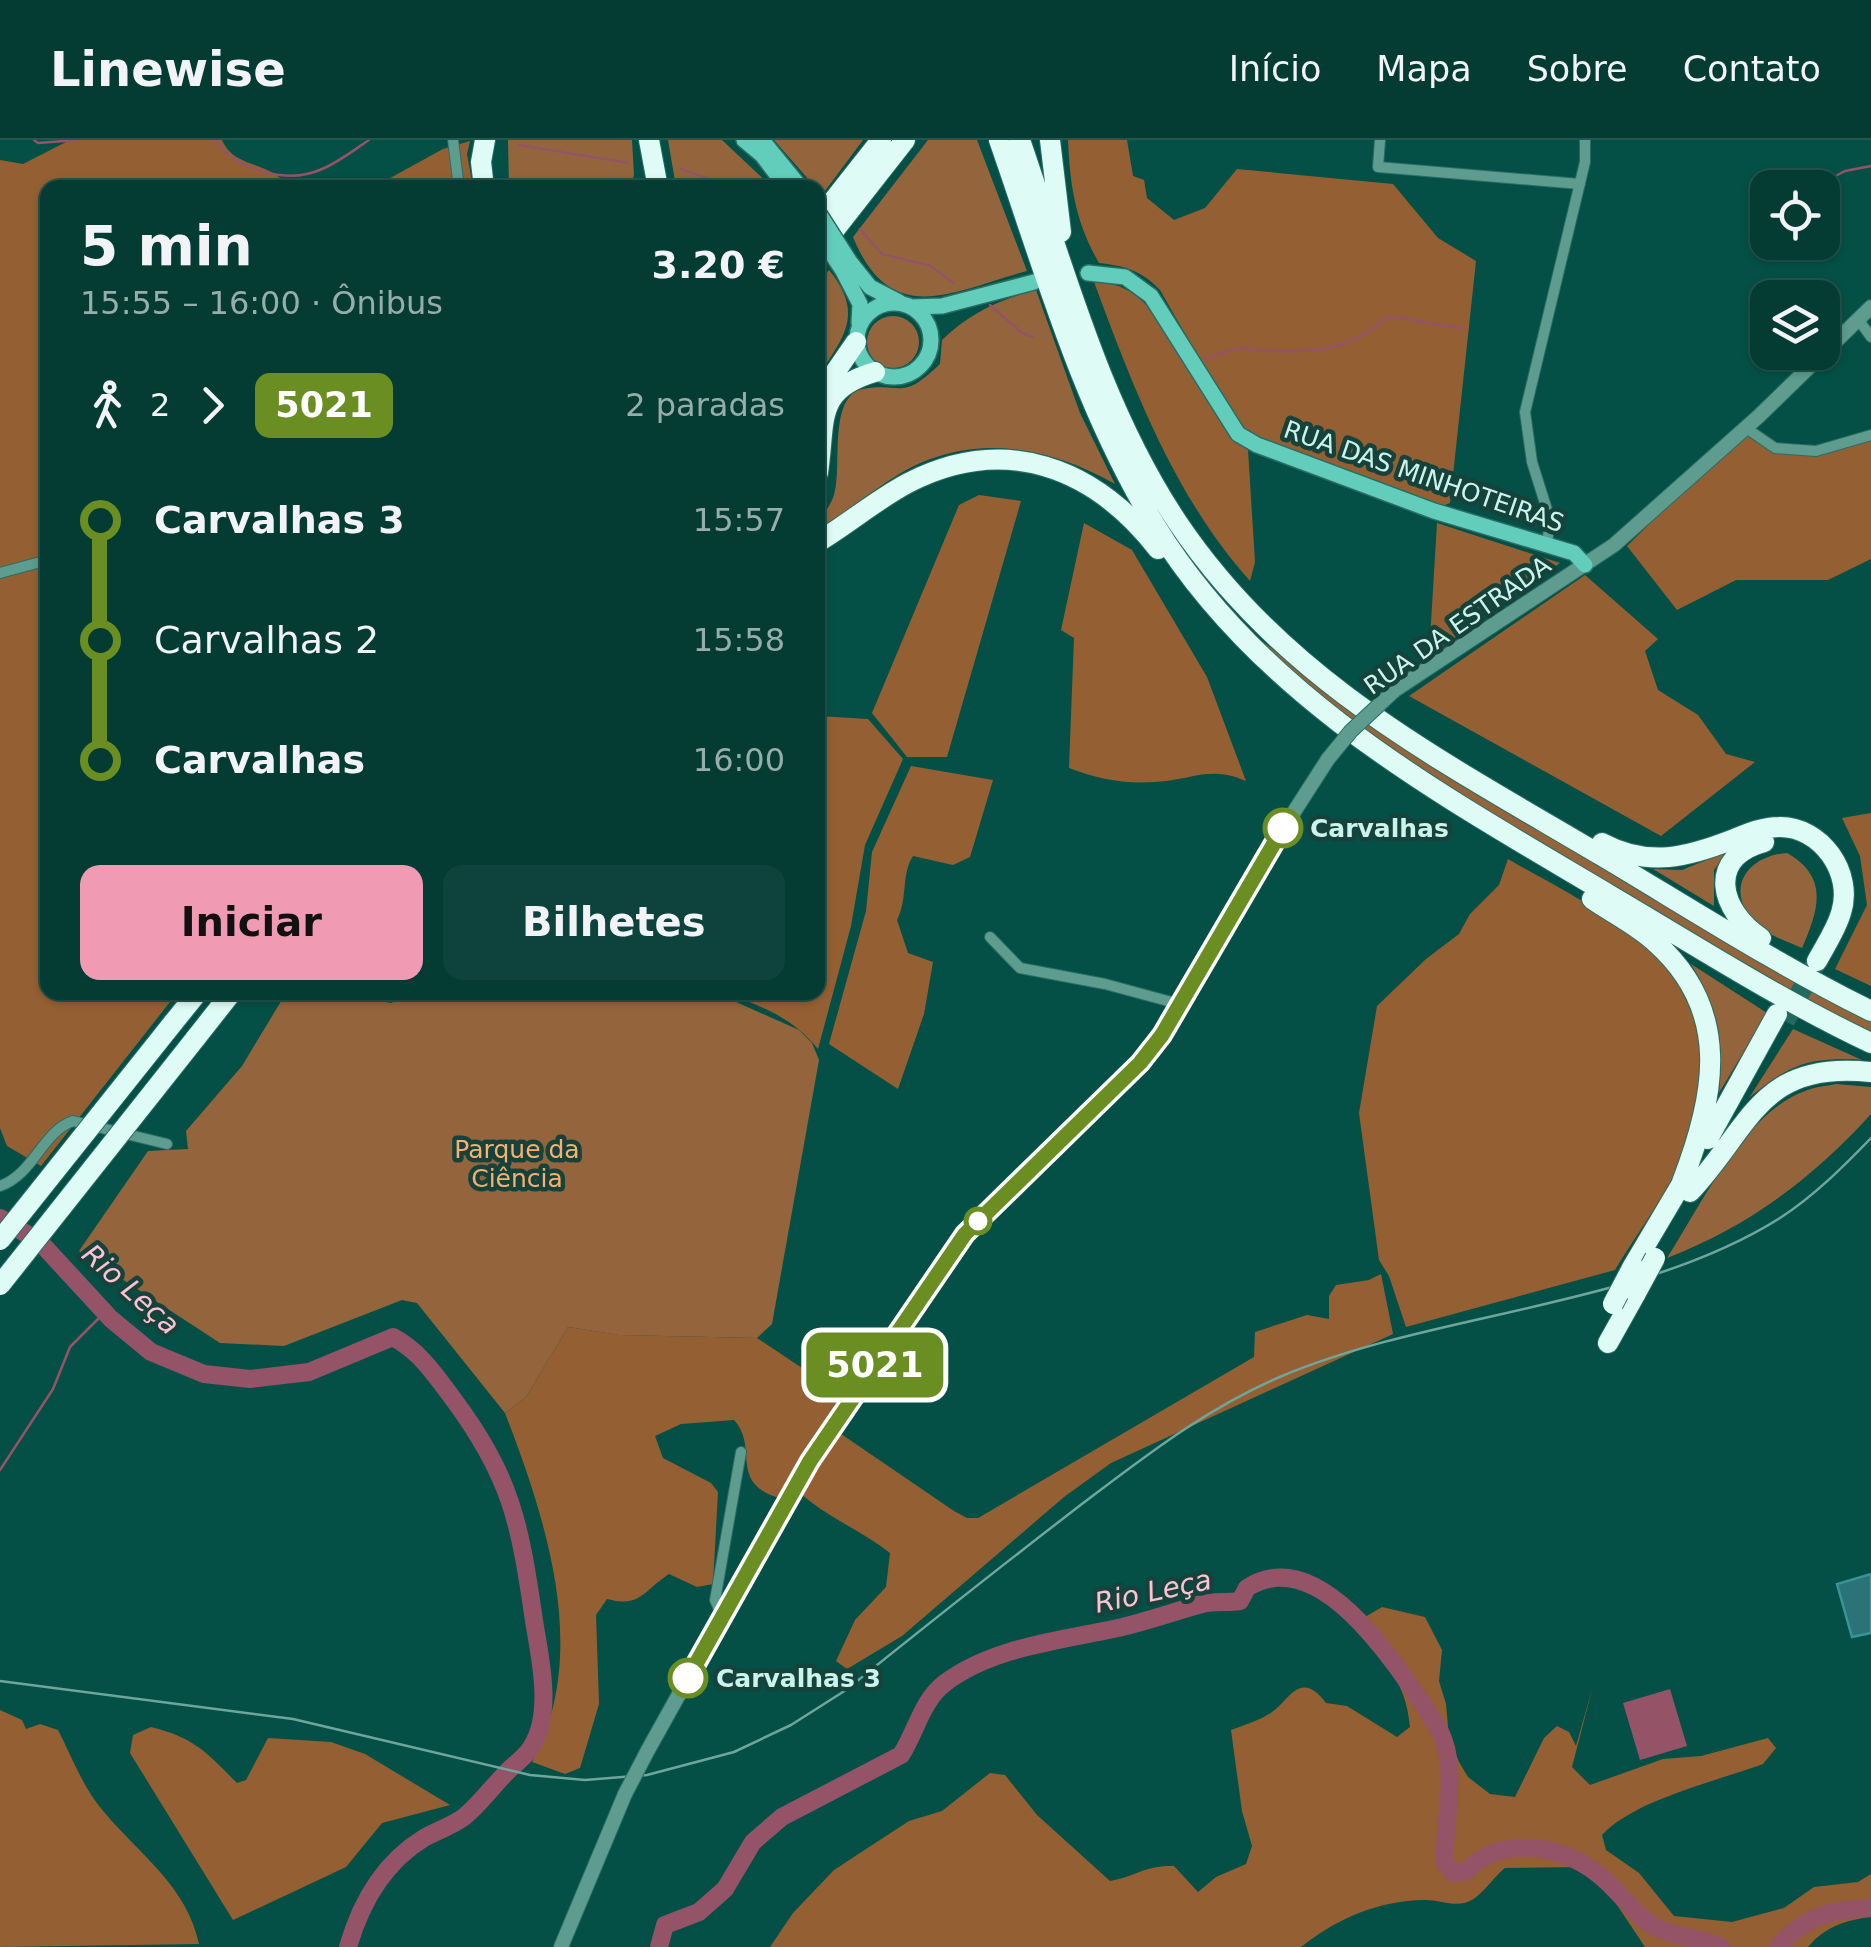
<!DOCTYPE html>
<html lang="pt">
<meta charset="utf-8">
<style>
:root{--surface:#043c34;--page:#0d433c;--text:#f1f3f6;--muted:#97adac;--line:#25564f;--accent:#f19ab4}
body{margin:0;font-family:"DejaVu Sans",sans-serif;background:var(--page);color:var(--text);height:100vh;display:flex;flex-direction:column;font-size:38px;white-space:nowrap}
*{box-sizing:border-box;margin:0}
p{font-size:32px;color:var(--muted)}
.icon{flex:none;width:55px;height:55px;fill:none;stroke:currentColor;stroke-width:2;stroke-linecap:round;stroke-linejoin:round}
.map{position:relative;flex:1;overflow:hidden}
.panel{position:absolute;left:40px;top:40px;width:785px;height:820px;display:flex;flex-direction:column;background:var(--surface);border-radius:20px;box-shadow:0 2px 8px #0004,0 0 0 2px var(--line)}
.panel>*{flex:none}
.badge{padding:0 20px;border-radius:15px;font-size:35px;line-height:65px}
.tools{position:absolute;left:1750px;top:30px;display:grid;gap:20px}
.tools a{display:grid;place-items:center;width:90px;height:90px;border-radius:20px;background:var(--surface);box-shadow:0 2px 8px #0004,0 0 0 2px var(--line);font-size:50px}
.map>.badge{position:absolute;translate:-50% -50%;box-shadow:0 0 0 5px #fff}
.legs{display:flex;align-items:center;gap:15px;height:110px;padding:0 40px;font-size:32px}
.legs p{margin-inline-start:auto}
.summary{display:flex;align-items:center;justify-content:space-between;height:170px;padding:0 40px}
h1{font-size:55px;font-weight:800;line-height:75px}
.button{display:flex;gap:20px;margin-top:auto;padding:20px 40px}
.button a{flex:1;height:115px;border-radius:20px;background:var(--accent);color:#111;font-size:40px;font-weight:800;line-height:115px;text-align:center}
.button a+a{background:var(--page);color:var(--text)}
ul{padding:0 40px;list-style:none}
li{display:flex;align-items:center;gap:35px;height:120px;font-size:38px}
li i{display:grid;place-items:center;width:15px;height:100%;margin:0 12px;background:currentColor}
li i::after{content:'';width:25px;height:25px;margin:-12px;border:8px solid;border-radius:50%;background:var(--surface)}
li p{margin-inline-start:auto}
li:first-child i{background:linear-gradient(#0000 50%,currentColor 0)}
li:last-child i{background:linear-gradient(currentColor 50%,#0000 0)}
header{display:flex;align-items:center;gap:60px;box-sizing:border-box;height:140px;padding:0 50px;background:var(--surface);border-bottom:2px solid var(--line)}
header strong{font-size:48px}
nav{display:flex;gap:55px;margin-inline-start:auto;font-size:35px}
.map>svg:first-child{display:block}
</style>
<header>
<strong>Linewise</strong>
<nav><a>Início</a><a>Mapa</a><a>Sobre</a><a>Contato</a></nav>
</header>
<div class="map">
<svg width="1871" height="1807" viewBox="0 0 1871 1807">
<rect width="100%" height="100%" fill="#055046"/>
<path fill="#94653c" d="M508,0h124l2,35 -4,12h-121z
M668,0h54l50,47h-96z
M774,0h89l-41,55z
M928,0h49l50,131c-74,20 -136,59 -174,-34z
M829,130c35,43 16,66 -11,106v-92z
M1036,150l44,123 35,71c-65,-37 -138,-51 -207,-15 -32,17 -59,43 -90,61 1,-13 12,-22 16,-35 9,-26 -7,-99 29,-106 42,-7 37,13 77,-25l2,-24c28,-27 57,-40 94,-50z
M867 202a26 26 0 1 1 52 0a26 26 0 1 1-52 0Z
M1261,500l110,87 500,294v12c-103,-54 -203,-114 -303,-173 -107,-65 -220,-127 -307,-220z
M1728,711l-14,19v36l-61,-37 29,1z
M1787,713c42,24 32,56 15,95 -18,-8 -42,-15 -53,-32 -23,-34 4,-61 38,-63z
M1691,824l76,49 -48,80c5,-54 0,-83 -28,-129z
M417,852l299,1 83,37 13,13 7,17 -47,264 -15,14 -138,-3 -51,-8 -42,70 -21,16 -88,-110 -15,-3 -118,46 -64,-3 -141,-92 69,-100 40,-2 -2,-18 56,-65 44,-73h55l50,10z
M1793,889l69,31c-53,-3 -72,4 -113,38z
M1836,944l35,3v27c-59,65 -122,112 -204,144 33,-51 78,-146 138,-167 9,-4 21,-5 31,-7z"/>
<path fill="#946033" d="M70,0h152c13,30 47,19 66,47l-240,1v804l129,1 -136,173 -34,-20 -7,-18v-968l23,4z
M1068,0h59l6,36 11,4 3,18 27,22 31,-12 32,-39 156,15 45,54 38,23 -26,242 -8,3 -190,-71 -17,-14 -75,-131c-19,-20 -35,-24 -61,-27 -23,-40 -29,-76 -31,-123z
M470,1l-3,13 6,33 -101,1 71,-39z
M1094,142c26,1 40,9 58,29l79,128 17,11 7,112 -5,19c-76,-85 -117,-194 -156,-299z
M1746,288l29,20 41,3 55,-13v121l-43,21h-92l-59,30 -50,-64z
M979,355l42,6 -74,256h-40l-35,-44 87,-208z
M1084,383l48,27 75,127 39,104c-37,-16 -53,-1 -92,1 -31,2 -56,-3 -85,-14l5,-130 -13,-8z
M1437,383l123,40 -131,93z
M1585,435l73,64 -13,12 13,39 40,25 28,39 29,8 -94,74 -252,-140z
M818,576l50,3 35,40 -38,86 -14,81 -33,123c-25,-31 -56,-43 -93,-56l93,-1z
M911,626l82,14 -23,77 -17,8 -40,-9c-12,18 -5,43 -16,64l11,33 25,9 -9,52 -26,75 -69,-45 37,-133 6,-59z
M1871,673v173l-36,-17 32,-64 -7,-49 -18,-38z
M1508,719c95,55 210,102 190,234 -3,16 -3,37 -9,52 -18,44 -50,85 -74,125l-209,57 -17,-51 -10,-16 -20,-147 18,-107 49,-47 33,-25 11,-20 29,-29z
M1381,1134l12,60 -282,129 -47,34 -162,139 -55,33 -11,-8 19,-41 31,-33 4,-34c-30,-24 -67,-37 -94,-64l-20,8c-47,-16 -17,-50 -42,-77l-53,4 -26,12 8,22 48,25 7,9 -5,92 -16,3 -28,-13c-26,17 -29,34 -62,25l-11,16 3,89 -19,64 -15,6 -33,-12c59,-109 14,-242 -27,-349l21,-16 42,-70 52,8 137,3 84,56 -16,29 129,88 13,7h11l276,-161 1,-25 52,-17 22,4v-23l7,-11 33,-5z
M1382,1467l43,10 17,33 -3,31 7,23 3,34 10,24 9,15 22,17 25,3 29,-59 13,-12 12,6 7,14 17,-60 -21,81 18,18 73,-26 38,-3 67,-18 8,10 -13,16c-46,17 -129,36 -161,71l4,15 33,23 35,43 58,6 52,-14 30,-21 44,-5 13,-8v43c-26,3 -46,10 -63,30h-163l-36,-54 -30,-26 -74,1c-13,10 -25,32 -41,35 -12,3 -28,-4 -40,-3 -47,1 -86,18 -123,47h-531l23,-34 41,-43 75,-49 33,-10 48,-38 15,2 32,40 73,66c27,-5 35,-16 64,-15l24,26 18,-15 30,-13 6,-18 -10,-35 -11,-81c13,-5 27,-9 38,-16 19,-10 30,-47 57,-11l21,3 50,31 13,-10c-5,-54 -30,-63 -55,-104z
M0,1570l22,10 4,9 14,-5 18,6c14,27 25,58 46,82 35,42 83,74 95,132l-199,3z
M151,1587c44,11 55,25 86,56l9,-3 22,-42 63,4 34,12 85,51 -68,18 -36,44 -113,53 -103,-167 3,-18z"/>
<path fill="#955368" d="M1670,1549l17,57 -47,14 -17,-57z"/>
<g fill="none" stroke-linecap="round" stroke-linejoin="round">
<path stroke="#955368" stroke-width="2.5" d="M34,0l4,3 39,-3
M215,0c21,30 72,45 107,29 17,-7 32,-19 47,-29
M519,5l110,18
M681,29l54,19
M1813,48l32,-17 26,-5
M860,89l22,25 49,12 22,17
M1750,90l18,-8
M990,165l32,28 11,4
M1204,219c12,-3 26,-10 38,-11 7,-1 15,3 22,3 52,1 84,1 123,-34 27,0 50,10 77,11
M0,1330l53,-81 17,-42 35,-35"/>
<path stroke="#955368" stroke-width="18" d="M0,1078l40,24 71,77 40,33 53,22 46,5 59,-7 84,-35c26,14 41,36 58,59 63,84 69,130 84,231 6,35 17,87 -3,119 -5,10 -18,18 -26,27 -14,14 -27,32 -42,44 -12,9 -28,14 -40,21 -41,25 -63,64 -76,109
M659,1807l6,-22 34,-13 26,-23 28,-47 29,-25 119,-62c15,-23 21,-55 44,-72 46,-35 112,-42 168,-54 30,-6 59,-17 89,-25 12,-3 25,-1 38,-3l7,-13c76,-49 157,89 192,141 21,41 4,89 6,134l8,10 12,-1c36,-37 94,-28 133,2 20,15 36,41 57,53 21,11 45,10 66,20
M1778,1807c26,-30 53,-38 93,-39"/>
</g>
<path fill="#2a7478" stroke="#389499" stroke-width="2.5" d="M1871,1434v59l-19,4 -15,-53z"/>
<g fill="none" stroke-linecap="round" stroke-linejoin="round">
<path stroke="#23695f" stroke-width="20" stroke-dasharray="20 10" stroke-linecap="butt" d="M1785,881l30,-56"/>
<g stroke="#296e64" stroke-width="12">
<path id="minor" d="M453,0l6,48
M1380,0l-2,27 202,17
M1858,179l13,18
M1746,288l29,20 41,3 55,-16
M1547,405l3,-26 -18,-57 -7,-50 60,-250v-22
M0,433l48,-13
M990,797l30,31 85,16 74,20
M0,1046c34,-12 42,-54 73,-65l94,23
M722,1476l-7,-16 26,-148"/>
</g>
<g stroke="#296e64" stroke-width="16">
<path id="tertiary" d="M1395,550l219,-145 145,-129 112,-109
M648,1610l161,-289 156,-227 175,-171 22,-28 112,-192 54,-84
M561,1807l64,-153"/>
</g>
<g stroke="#296e64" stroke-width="18">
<path id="secondary" d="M744,0l18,15 25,33
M762,0l39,48
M850,122l20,25 29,15
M843,131l17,33 -1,19
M1088,133l37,4 26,19 87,138 19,11 177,66 140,42 11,12
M857 200a37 37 0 1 1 74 0a37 37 0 1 1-74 0Z
M912,167l30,-1 92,-24"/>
</g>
<g stroke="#296e64" stroke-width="22">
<path id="motorway" d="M649,0l9,48
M999,0c46,132 83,265 156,385 105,172 285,269 453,369 87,51 172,106 263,149
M1020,0c45,130 81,268 158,383 107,159 264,238 424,333 89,53 176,109 269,155
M1050,0l11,92
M484,48l-3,-26 4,-22
M818,80l63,-80
M818,111l87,-111
M818,257l38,-55
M818,333c8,-53 -4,-83 57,-101
M818,402c30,-18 58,-42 90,-59 97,-50 186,-16 250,66
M1602,703c47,25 86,14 132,-4 15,-6 29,-12 45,-12 42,-1 75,46 62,86 -5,17 -16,33 -24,48
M1592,759c20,14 45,26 63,43 78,69 60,155 27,240
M1761,798c-41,-27 -55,-80 3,-96
M173,883l25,-31
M195,899l37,-47
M1708,999l69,-125
M1690,1052c62,-66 69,-132 181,-120
M1633,1126l55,-93
M1608,1203l28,-50"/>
</g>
<use href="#minor" stroke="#5e9c90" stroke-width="10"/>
<use href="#tertiary" stroke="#5e9c90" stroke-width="14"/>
<use href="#secondary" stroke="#63cdbb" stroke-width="15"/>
<use href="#motorway" stroke="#dffbf5" stroke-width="20"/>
<path stroke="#6ea69d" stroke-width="2.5" d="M0,1541l293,38 237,56 55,5 62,-5 87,-23 57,-27 55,-35c77,-62 154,-123 232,-183 65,-49 128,-99 204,-131 155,-65 355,-68 498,-158 34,-22 63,-51 91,-80"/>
<g stroke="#296e64" stroke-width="16" stroke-linecap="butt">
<path id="tertiary-bridge" d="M1328,619l23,-28 44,-41
M625,1654l23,-44"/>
</g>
<g stroke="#296e64" stroke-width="18" stroke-linecap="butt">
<path id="secondary-bridge" d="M818,72l32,50
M818,93l25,38"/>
</g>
<g stroke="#296e64" stroke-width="22" stroke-linecap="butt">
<path id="motorway-bridge" d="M0,1100l173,-217
M0,1145l195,-246
M1636,1153l19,-35
M1613,1164l20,-38"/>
</g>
<use href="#tertiary-bridge" stroke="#5e9c90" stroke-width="14"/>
<use href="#secondary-bridge" stroke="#63cdbb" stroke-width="15"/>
<use href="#motorway-bridge" stroke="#dffbf5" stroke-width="20"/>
</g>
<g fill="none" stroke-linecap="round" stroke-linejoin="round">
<g stroke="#fff" stroke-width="22">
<path id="line-1" d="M688,1538l122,-217 155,-227 175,-171 22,-28 121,-207"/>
</g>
<use href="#line-1" stroke="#6b8e23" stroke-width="15"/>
</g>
<g fill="#fff" stroke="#6b8e23" stroke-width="5">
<circle cx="1283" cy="688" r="18"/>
<circle cx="978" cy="1081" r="12"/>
<circle cx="688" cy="1538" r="18"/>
</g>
<g text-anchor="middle" stroke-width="9" stroke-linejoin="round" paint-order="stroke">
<g font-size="25" fill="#ccf4eb" stroke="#15433b">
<text transform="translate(1424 336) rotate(19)" y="9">RUA DAS MINHOTEIRAS</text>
<text transform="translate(1457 485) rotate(-35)" y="9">RUA DA ESTRADA</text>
</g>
<g font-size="25" font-weight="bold" fill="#ccf4eb" stroke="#15433b" text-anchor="start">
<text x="1310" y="697">Carvalhas</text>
<text x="716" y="1547">Carvalhas 3</text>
</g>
<g font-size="25" fill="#faaf6e" stroke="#15433b">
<text x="517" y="1018">Parque da<tspan x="517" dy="29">Ciência</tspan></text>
</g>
<g font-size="28" font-style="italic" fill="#ffc2d3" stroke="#15433b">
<text transform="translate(131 1149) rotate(42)" y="10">Rio Leça</text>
<text transform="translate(1153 1451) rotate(-12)" y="10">Rio Leça</text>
</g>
</g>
</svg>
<div class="tools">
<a><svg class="icon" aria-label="locate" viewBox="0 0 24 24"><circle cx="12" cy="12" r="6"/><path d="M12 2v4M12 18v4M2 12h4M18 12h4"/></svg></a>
<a><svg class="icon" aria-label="layers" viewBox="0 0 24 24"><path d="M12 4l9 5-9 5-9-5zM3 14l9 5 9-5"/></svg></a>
</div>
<b class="badge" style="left:875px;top:1225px;background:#6b8e23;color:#fff">5021</b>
<section class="panel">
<div class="summary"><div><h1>5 min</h1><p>15:55 – 16:00 · Ônibus</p></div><b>3.20 €</b></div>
<div class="legs"><svg class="icon" aria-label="walk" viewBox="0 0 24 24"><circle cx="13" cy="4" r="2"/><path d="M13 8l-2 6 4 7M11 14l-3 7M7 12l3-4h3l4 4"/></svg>2<svg class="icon" aria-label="forward" viewBox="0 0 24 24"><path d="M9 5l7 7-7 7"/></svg><b class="badge" style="background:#6b8e23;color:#fff">5021</b><p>2 paradas</p></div>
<ul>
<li><i style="color:#6b8e23"></i><b>Carvalhas 3</b><p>15:57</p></li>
<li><i style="color:#6b8e23"></i><span>Carvalhas 2</span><p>15:58</p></li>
<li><i style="color:#6b8e23"></i><b>Carvalhas</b><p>16:00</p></li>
</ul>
<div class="button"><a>Iniciar</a><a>Bilhetes</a></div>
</section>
</div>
